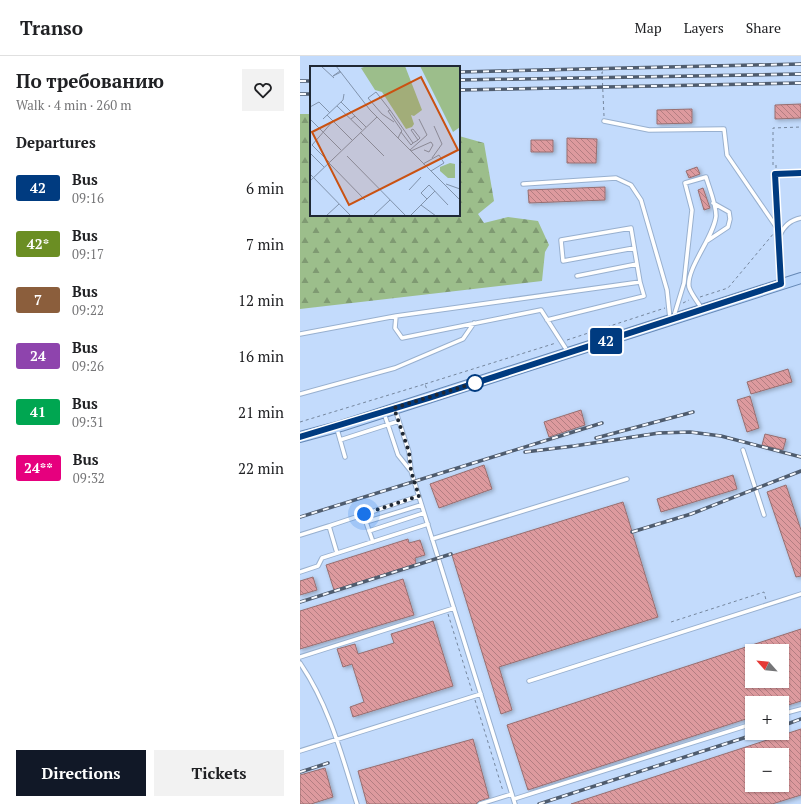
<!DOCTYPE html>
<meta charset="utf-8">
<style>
:root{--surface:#fff;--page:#f2f2f2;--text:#202124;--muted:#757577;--line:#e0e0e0;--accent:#111827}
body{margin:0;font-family:"PT Serif",serif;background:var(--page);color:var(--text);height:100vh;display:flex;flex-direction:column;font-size:15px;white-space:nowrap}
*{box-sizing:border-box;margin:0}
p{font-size:13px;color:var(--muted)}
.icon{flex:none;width:22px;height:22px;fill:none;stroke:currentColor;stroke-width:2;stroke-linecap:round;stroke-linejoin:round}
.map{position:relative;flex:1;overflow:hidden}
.sheet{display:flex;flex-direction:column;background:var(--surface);width:300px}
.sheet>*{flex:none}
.badge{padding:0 8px;border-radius:3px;font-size:14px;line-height:26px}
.needle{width:26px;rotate:297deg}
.tools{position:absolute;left:445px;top:588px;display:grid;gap:8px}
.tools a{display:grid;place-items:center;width:44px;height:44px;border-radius:0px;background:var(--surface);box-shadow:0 1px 3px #0004;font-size:20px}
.you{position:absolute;width:20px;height:20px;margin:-10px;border:3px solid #fff;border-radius:50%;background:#1a73e8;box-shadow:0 0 0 6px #1a73e833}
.map>.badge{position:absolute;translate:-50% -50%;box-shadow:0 0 0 2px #fff}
h2{padding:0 16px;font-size:15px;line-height:36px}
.round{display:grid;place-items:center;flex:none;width:42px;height:42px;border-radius:0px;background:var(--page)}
.headline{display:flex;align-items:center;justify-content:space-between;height:68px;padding:0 16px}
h1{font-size:19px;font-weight:700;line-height:30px}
.cta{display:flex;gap:8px;margin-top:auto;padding:8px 16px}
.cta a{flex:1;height:46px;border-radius:0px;background:var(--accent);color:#fff;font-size:16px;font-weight:700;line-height:46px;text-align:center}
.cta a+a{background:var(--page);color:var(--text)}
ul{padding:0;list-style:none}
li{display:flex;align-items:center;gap:12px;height:56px;padding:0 16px}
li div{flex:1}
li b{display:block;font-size:15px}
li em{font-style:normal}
li .badge{min-width:44px;font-weight:700;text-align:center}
header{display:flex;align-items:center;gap:24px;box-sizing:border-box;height:56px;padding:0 20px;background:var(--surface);border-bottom:1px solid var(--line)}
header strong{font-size:19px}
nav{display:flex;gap:22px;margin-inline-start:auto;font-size:14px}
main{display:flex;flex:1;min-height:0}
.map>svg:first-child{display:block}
</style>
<header>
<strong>Transo</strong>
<nav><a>Map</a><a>Layers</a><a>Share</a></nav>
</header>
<main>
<section class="sheet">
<div class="headline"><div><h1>По требованию</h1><p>Walk · 4 min · 260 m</p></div><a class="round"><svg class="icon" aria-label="heart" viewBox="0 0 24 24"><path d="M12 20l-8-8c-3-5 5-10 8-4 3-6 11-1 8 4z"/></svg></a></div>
<h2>Departures</h2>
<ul>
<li><span class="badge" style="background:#003b80;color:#fff">42</span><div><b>Bus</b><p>09:16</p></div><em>6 min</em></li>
<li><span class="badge" style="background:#6b8e23;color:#fff">42*</span><div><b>Bus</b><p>09:17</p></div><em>7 min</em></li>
<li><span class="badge" style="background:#8b5e3c;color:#fff">7</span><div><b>Bus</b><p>09:22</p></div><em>12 min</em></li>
<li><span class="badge" style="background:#8e44ad;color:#fff">24</span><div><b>Bus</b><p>09:26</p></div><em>16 min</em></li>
<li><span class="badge" style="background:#00a651;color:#fff">41</span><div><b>Bus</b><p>09:31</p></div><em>21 min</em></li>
<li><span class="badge" style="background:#e6007e;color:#fff">24**</span><div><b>Bus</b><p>09:32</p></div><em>22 min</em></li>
</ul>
<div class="cta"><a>Directions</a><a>Tickets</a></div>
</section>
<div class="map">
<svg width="501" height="748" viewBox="0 0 501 748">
<defs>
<pattern id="forest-firs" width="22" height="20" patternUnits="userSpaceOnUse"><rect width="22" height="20" fill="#9cbe8b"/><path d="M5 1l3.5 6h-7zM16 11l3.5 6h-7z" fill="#7f9a72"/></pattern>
<pattern id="building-back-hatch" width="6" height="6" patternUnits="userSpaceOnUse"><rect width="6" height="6" fill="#dd9a9e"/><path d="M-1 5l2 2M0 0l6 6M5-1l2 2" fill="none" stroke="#b37e82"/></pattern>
<filter id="shadow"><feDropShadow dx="2" dy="1.5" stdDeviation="2" flood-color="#0004"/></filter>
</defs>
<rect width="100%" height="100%" fill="#c3dbfc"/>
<path fill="url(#forest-firs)" d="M0,58h11v101h148v-79l25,7 10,58 -16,13 6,9 24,-6 30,4 11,24 -4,7 -3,29 -242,28z"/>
<path fill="url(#building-back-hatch)" stroke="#976f71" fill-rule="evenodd" filter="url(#shadow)" d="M501,48v14l-26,1v-14z
M392,53v14l-35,1v-14z
M267,82l30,1 -1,24h-29z
M231,84h22v12h-22z
M397,111l3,7 -11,4 -3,-7z
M305,131v13l-76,3 -1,-13z
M403,132l7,20 -6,2 -6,-20z
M488,313l4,13 -41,12 -4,-12z
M450,340l9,32 -12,4 -10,-32z
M281,354l4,15 -36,12 -5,-15z
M465,378l21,5 -3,11 -21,-5z
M184,409l8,24 -53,19 -9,-24z
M433,419l4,14 -76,23 -4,-13z
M486,429l15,45v46l-5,1 -29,-85z
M323,446l35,115 -159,50 13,43 -11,4 -49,-159z
M108,483l1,4 11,-3 5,15 -10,3 1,6 -82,26 -8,-25z
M13,521l4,13 -17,5v-14z
M103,523l11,36 -114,34v-38z
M133,565l20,65 -100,31 -3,-10 14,-5 -12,-38 -9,3 -6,-18 18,-5 3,10 36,-11 -3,-9z
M501,573v72l-19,6v-4h-30v14l-224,73 -21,-65zM452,595h30v30h-30z
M501,673v66l-29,9h-201zM452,699h30v30h-30z
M173,683l16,59 -10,3 -3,3h-109l-9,-33z
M25,712l8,29 -22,7h-11v-29z"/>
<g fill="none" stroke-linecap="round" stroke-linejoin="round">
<g stroke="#98b0cf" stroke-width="5.5">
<path id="service" d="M304,65l45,9 75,-1 3,26 50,73
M223,128l93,-6 15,7 10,15 26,90 3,29
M479,181c4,-10 11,-17 22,-19
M407,185l21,-14 2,-8 -1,-7 -16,-9
M334,192l-71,13 -2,-21 70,-12 9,54
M277,220l60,-12
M481,227l-6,-109 26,-1
M374,260l10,-33 8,-73 -7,-27 21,-6c3,11 10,26 10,39 -2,21 -30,52 -27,71 2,7 9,15 13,22
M247,264l97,-24 -4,-14 -244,34 -1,12 7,10 139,-28 27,42
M0,278l96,-18
M0,338l95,-26 68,-29 11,-16
M95,353l14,43 2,19 104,333
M84,357l14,42 12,15
M37,373l8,28
M40,384l59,-19
M443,394l21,65
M64,458l2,8 55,-17
M66,466l7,20
M69,475l55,-18
M0,479l29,-9
M132,483l195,-60
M37,497l-8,-27 90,-30
M0,516l18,-6 4,-8 106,-34
M0,601l154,-49
M0,607c29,42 42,93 57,141
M229,625l272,-87
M482,658l19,-5
M0,695l181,-57
M214,743l238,-75
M180,748l32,-10"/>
</g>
<g stroke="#6588b5" stroke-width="12">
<path id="primary" d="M0,381l41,-11 460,-148"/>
</g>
<path stroke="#75869d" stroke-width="1" stroke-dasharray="3 3" stroke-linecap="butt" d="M304,60l-2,-44h3
M476,112v-3h-3v-37l28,-1
M400,241l28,-9 46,-55
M383,247l6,-3
M267,284l98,-32
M125,328l131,-41
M0,366l125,-38 2,6
M148,558l24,77
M371,566l93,-30 2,8
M175,644l28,91"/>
<use href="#service" stroke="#fff" stroke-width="3.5"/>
<use href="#primary" stroke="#b9d6fc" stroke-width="10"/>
<g stroke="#4f5c6e" stroke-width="3.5">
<path id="rail" d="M159,16l342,-8
M159,24l342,-6
M0,25h11
M159,34l342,-7
M0,38h11
M296,382l97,-26
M225,396l49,-6 85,-13 31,-1 31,4 80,21
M0,461l302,-94
M332,476l59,-18 110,-43
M0,546l151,-48
M482,670l19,-7
M0,716l28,-9
M239,748l220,-71"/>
</g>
<use href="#rail" stroke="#f8fafe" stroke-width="2" stroke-dasharray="6" stroke-linecap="butt"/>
</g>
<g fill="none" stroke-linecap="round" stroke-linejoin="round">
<g stroke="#fff" stroke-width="9">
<path id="line" d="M0,381l129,-39 352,-114 -6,-110 26,-1"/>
</g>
<use href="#line" stroke="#003b80" stroke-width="6"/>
<path stroke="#1f2834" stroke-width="4" stroke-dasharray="0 7.2" d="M64,458l55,-18 -8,-25 -2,-19 -15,-44 81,-25"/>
</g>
<circle fill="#fff" stroke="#003b80" stroke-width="2" cx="175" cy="327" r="8"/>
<g transform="translate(10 10)">
<rect width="150" height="150" fill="#c3dbfc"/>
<path d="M57,0h38l17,44 -8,6 -3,-1 3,9 -2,3 -6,2 -24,-37 -7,-2 -14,-22zM110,0h40v61l-7,5zM140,97l5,1v14h-7l-8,-7v-4z" fill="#9cbe8b"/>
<path fill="none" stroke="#8193ac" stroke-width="1" d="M11,0l13,12M26,0l34,44 90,90M30,5l-7,5 8,-4M31,36l14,14M27,40l25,24M0,41l9,-5 11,11M80,44l-14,-18 -8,6 14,16 12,8M17,49l25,25M0,53l31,31M13,53l20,-19 1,-6M41,53l4,-3 11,11M50,66l24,24M88,72l3,-6 1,-1 -14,-20 2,-1 23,33 -2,2 -10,-13M103,77l5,-3 2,-2 -7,-9 -2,1 7,10M100,84l17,-15 -8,-16M101,85l20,-9 2,3 -4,7 -5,-2M0,87l14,14M37,90l59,60M122,92l10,-14 -8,-18M19,96l-17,-17 21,-24M19,97l36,37M113,98l16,-9 5,8 -13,8M0,108l41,42M0,115l67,-64M136,118l14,5M99,124l12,-13M117,133l-6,-6 8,-8 19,20M111,139l15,11M16,150l13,-12M63,150l17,-16M100,150l25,-25"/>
<path fill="#ca5212" fill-opacity="0.15" stroke="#ca5212" stroke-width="2" d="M111,11l37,73 -109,55 -37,-73z"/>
<rect width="150" height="150" fill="none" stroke="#1f2834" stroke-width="2"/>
</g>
</svg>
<div class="tools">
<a><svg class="needle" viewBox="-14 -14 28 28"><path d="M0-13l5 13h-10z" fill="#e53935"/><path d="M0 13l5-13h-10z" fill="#757577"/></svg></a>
<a>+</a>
<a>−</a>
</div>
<div class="you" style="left:64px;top:458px"></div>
<b class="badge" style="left:306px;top:285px;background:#003b80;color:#fff">42</b>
</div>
</main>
